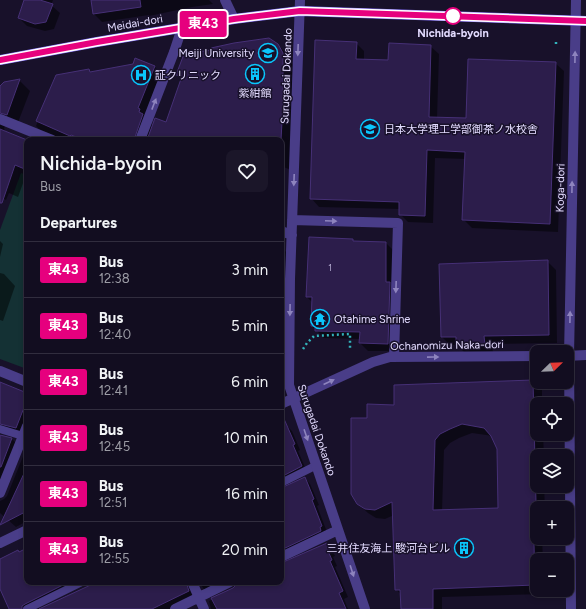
<!DOCTYPE html>
<meta charset="utf-8">
<style>
:root{--surface:#120d20;--page:#1b1629;--text:#f1f3f6;--muted:#9c9ca5;--line:#312d3e}
body{margin:0;font-family:Figtree,"Noto Sans JP",sans-serif;background:var(--page);color:var(--text);height:100vh;display:flex;flex-direction:column;font-size:15px;white-space:nowrap}
*{box-sizing:border-box;margin:0}
p{font-size:13px;color:var(--muted)}
.icon{flex:none;width:22px;height:22px;fill:none;stroke:currentColor;stroke-width:2;stroke-linecap:round;stroke-linejoin:round}
.map{position:relative;flex:1;overflow:hidden}
.panel{position:absolute;left:24px;top:137px;width:260px;height:448px;display:flex;flex-direction:column;background:var(--surface);border-radius:8px;box-shadow:0 2px 6px #0003,0 0 0 1px var(--line)}
.panel>*{flex:none}
.badge{padding:0 8px;border-radius:3px;font-size:14px;line-height:26px}
.needle{width:26px;rotate:67deg}
.tools{position:absolute;left:530px;top:345px;display:grid;gap:8px}
.tools a{display:grid;place-items:center;width:44px;height:44px;border-radius:8px;background:var(--surface);box-shadow:0 2px 6px #0003,0 0 0 1px var(--line);font-size:20px}
.map>.badge{position:absolute;translate:-50% -50%;box-shadow:0 0 0 2px #fff}
h2{padding:0 16px;font-size:15px;line-height:36px}
.round{display:grid;place-items:center;flex:none;width:42px;height:42px;border-radius:8px;background:var(--page)}
.overview{display:flex;align-items:center;justify-content:space-between;height:68px;padding:0 16px}
h1{font-size:19px;font-weight:600;line-height:30px}
ul{padding:0;list-style:none}
li{display:flex;align-items:center;gap:12px;height:56px;padding:0 16px;border-top:1px solid var(--line)}
li div{flex:1}
li b{display:block;font-size:15px}
li em{font-style:normal}
li .badge{min-width:44px;font-weight:700;text-align:center}
.map>svg:first-child{display:block}
</style>
<div class="map">
<svg width="586" height="609" viewBox="0 0 586 609">
<rect width="100%" height="100%" fill="#18112a"/>
<path fill="#143134" d="M21,173l6,2v194l-27,-10v-129z"/>
<path fill="#0007" fill-rule="evenodd" d="M25,0h28l-2,5 9,8 -6,16 -9,2 -18,-5 -8,-8z
M92,0h117l4,4 -21,3 -43,9v-1l-47,7 -8,-8z
M356,43l8,8v9l25,1 41,-15 9,8 -2,64 30,1 88,-56 9,8 -6,161 -86,-4 -8,-8 2,-61 -31,-1 -2,65 -25,-1 -8,-8v-5l-81,-2 -8,-9z
M278,45l11,11 4,9 -2,105 -10,-4v-26h-227l-8,-4 -10,-10 20,-50 33,-6 3,2 63,-5 10,11 -15,44 4,3 13,-2 15,-44 -5,-5z
M19,80l11,11 -13,34 -10,-1 -3,4 1,3 1,1 21,9v35l-1,-1 -8,22 -9,-4 -3,7 -6,-3v-110z
M352,240l2,2 32,1 8,8 1,100h-27l-8,-8v-4l-36,-1 -12,-12 1,-23 -6,-6z
M0,241l3,3 -3,13z
M281,247l7,7 -7,103 3,4 -1,40 -2,1z
M547,261l9,9 1,73 -65,1 1,9h-28l-8,-8h-7l-8,-8z
M0,273l4,1 11,12 -12,35 -3,-1z
M533,381l9,9v14h-5v30h6l1,22h-7v30h7l1,22h-8v30h5l1,22h-6v30h7v4l-102,3v12h-40l-1,-14 -5,-6 -2,-74 -9,4 -9,-1 -8,-5 -10,-9 10,-85 27,-13zM472,433l21,3 5,13 1,60 -57,2 2,-61 6,-7 9,-5z
M0,383l27,11v28l-5,12 -19,-3 -2,4v1l12,4 6,6 -19,52z
M281,423l5,2 6,6 8,19 -2,1 9,21 -23,12 -3,4z
M27,448v73l-11,6 -16,-14v-15v3l4,-2 3,-3 19,-47z
M305,478l5,6 9,21 -2,1 10,26 -46,27v-70z
M326,544l6,6 3,6 -2,1 4,9 -2,1 13,30 -4,2 4,10h-137l-2,-8 24,-12 3,-2 1,-5h44v-18z
M27,548v34h168v18l-18,9h-135l43,-21 3,-3v-3h-2l-55,27h-21l-10,-30v-19z
M200,582h34l-25,12 -6,-6z"/>
<path fill="#2c1d4b" stroke="#463076" fill-rule="evenodd" d="M24,0h16l13,4 -7,18 -11,2 -17,-6z
M91,0h49l1,7 -48,7z
M269,38l9,6 5,9v50l-2,37h-134l8,-22 11,4 16,-46 -6,-1 8,-21 27,-4v-2l23,-5z
M315,40l42,2 -1,17 32,1 1,-17 42,2 -2,72 37,1 2,-59 88,3 -6,162 -88,-4 3,-68 -38,-2 -2,66 -26,-1v-13l-89,-3z
M135,58l20,8 -17,42 2,1 -1,3 4,2 -9,26h-50l-13,-5 -1,1 -34,-15 20,-46 33,-6 1,3 43,-8z
M20,79l-13,36 -7,-2v-27l4,-4z
M0,129l27,11v30l-12,-5 -13,38h-2z
M309,237l44,2v2l33,1v40h4l-2,62 -29,-1 1,-11 -45,-1v-5h-4l1,-29h-6z
M548,260l1,75 -65,1 1,9h-29v-8h-15l-2,-73z
M533,380l3,123h-3l2,82 -102,4v20h-32l-1,-19h-5l-3,-88 -17,8 -10,-1 -8,-5 -6,-10v-76h16v-14l27,1v-20zM462,424l22,4 7,8 6,13 1,59 -65,2 2,-70 5,-6 10,-5z
M0,382l27,11v7l-11,28 -16,-4z
M281,412l14,32 -2,1 9,21 -19,10 -2,-5z
M0,435l12,3 -11,29h-1z
M27,467v44l-27,14z
M305,477l9,22 -2,1 10,26 -2,1 1,4 -40,19v-62z
M327,543l3,7 -2,1 4,9 -2,1 13,30 -4,2 7,16h-129l-6,-11 22,-10 3,-3v-3h45v-19z
M27,548v34h34l2,3 -38,19 -3,2v3h-13l-9,-20v-30l18,-9 1,2z
M97,582h89l3,9 -37,18h-113z"/>
<g fill="none" stroke-linecap="round" stroke-linejoin="round">
<path stroke="#32b3bb" stroke-width="2.5" stroke-dasharray="2 3" stroke-linecap="butt" d="M452,37l1,-6
M556,44v-3
M303,349l4,-6 7,-7 36,-2v15"/>
<path stroke="#493d88" stroke-width="8" d="M0,429l23,7
M281,483l36,-18
M27,609l55,-27"/>
<path stroke="#493d88" stroke-width="10" d="M225,0l9,19
M300,0l-10,279 -1,106 76,224
M0,119l52,21
M140,140l34,-88 8,-24
M292,220l106,3 -4,134
M281,231l11,4
M567,356l19,-1
M0,371l27,11
M281,404l92,-42 17,-5 147,-1
M0,493l27,-67
M0,543l27,-13
M281,557l57,-27
M192,582l12,27
M175,609l55,-27
M571,609l-2,-253 7,-356"/>
<path stroke="#8773fd" stroke-width="10" d="M0,60l97,-18 137,-23 66,-8 286,10"/>
</g>
<defs><path id="oneway-solid" d="M-6-.8H1V-3.2L6.5 0L1 3.2V.8H-6Z"/></defs>
<g fill="#8e84be">
<use href="#oneway-solid" transform="translate(298 50) rotate(92)"/>
<use href="#oneway-solid" transform="translate(575 57) rotate(-89)"/>
<use href="#oneway-solid" transform="translate(154 104) rotate(-69)"/>
<use href="#oneway-solid" transform="translate(294 180) rotate(92)"/>
<use href="#oneway-solid" transform="translate(572 187) rotate(-89)"/>
<use href="#oneway-solid" transform="translate(331 221) rotate(2)"/>
<use href="#oneway-solid" transform="translate(396 287) rotate(92)"/>
<use href="#oneway-solid" transform="translate(290 310) rotate(91)"/>
<use href="#oneway-solid" transform="translate(570 317) rotate(-89)"/>
<use href="#oneway-solid" transform="translate(433 357) rotate(-1)"/>
<use href="#oneway-solid" transform="translate(329 382) rotate(-25)"/>
<use href="#oneway-solid" transform="translate(306 435) rotate(71)"/>
<use href="#oneway-solid" transform="translate(352 571) rotate(72)"/>
</g>
<g fill="none" stroke-linecap="round" stroke-linejoin="round">
<g stroke="#fff" stroke-width="9">
<path id="line" d="M0,60l97,-18 137,-23 66,-8 286,10"/>
</g>
<use href="#line" stroke="#e6007e" stroke-width="6"/>
</g>
<defs>
<g id="university-ring" transform="scale(1)"><circle r="9.5" fill="#18112a" stroke="#0ac6fc" stroke-width="1.5"/><path d="M0-5L7-2L0 1L-7-2ZM-4 1L0 2.5L4 1V4Q0 6-4 4Z" fill="#0ac6fc"/></g>
<g id="building-ring" transform="scale(1)"><circle r="9.5" fill="#18112a" stroke="#0ac6fc" stroke-width="1.5"/><path d="M-4-6H4V6H1V3H-1V6H-4ZM-2.5-4.3h1.7v1.8h-1.7ZM.8-4.3h1.7v1.8H.8ZM-2.5-1h1.7V.8h-1.7ZM.8-1h1.7V.8H.8Z" fill="#0ac6fc"/></g>
<g id="hospital-ring" transform="scale(1)"><circle r="9.5" fill="#18112a" stroke="#0ac6fc" stroke-width="1.5"/><path d="M-5-5h3v3.5h4V-5h3V5h-3V1.5h-4V5h-3Z" fill="#0ac6fc"/></g>
<g id="temple-ring" transform="scale(1)"><circle r="9.5" fill="#18112a" stroke="#0ac6fc" stroke-width="1.5"/><path d="M0-6L5-2H3V0L6.5 2.5H4V6H1.5V3h-3V6H-4V2.5H-6.5L-3 0V-2H-5Z" fill="#0ac6fc"/></g>
</defs>
<g fill-rule="evenodd">
<use href="#university-ring" x="268" y="53"/>
<use href="#building-ring" x="255" y="74"/>
<use href="#hospital-ring" x="141" y="75"/>
<use href="#university-ring" x="370" y="129"/>
<use href="#temple-ring" x="320" y="319"/>
<use href="#building-ring" x="464" y="548"/>
</g>
<circle fill="#fff" stroke="#e6007e" stroke-width="2" cx="453" cy="16" r="8"/>
<g text-anchor="middle" stroke-width="3" stroke-linejoin="round" paint-order="stroke">
<g font-size="9" fill="#b5acd2">
<text x="330" y="271">1</text>
</g>
<g font-size="11" fill="#e3dbff" stroke="#18112a">
<text transform="translate(135 23) rotate(-10)" y="4">Meidai-dori</text>
<text transform="translate(286 76) rotate(-88)" y="4">Surugadai Dokando</text>
<text transform="translate(560 188) rotate(-89)" y="4">Koga-dori</text>
<text transform="translate(447 345) rotate(-1)" y="4">Ochanomizu Naka-dori</text>
<text transform="translate(317 430) rotate(71)" y="4">Surugadai Dokando</text>
</g>
<g font-size="11" font-weight="bold" fill="#e3dbff" stroke="#18112a">
<text x="453" y="37">Nichida-byoin</text>
</g>
<g font-size="11" fill="#e3dbff" stroke="#18112a" text-anchor="start">
<text x="254" y="57" text-anchor="end">Meiji University</text>
<text x="155" y="79">証クリニック</text>
<text x="255" y="97" text-anchor="middle">紫紺館</text>
<text x="384" y="133">日本大学理工学部御茶ノ水校舎</text>
<text x="334" y="323">Otahime Shrine</text>
<text x="450" y="552" text-anchor="end">三井住友海上 駿河台ビル</text>
</g>
</g>
</svg>
<div class="tools">
<a><svg class="needle" viewBox="-14 -14 28 28"><path d="M0-13l5 13h-10z" fill="#e53935"/><path d="M0 13l5-13h-10z" fill="#9c9ca5"/></svg></a>
<a><svg class="icon" aria-label="locate" viewBox="0 0 24 24"><circle cx="12" cy="12" r="6"/><path d="M12 2v4M12 18v4M2 12h4M18 12h4"/></svg></a>
<a><svg class="icon" aria-label="layers" viewBox="0 0 24 24"><path d="M12 4l9 5-9 5-9-5zM3 14l9 5 9-5"/></svg></a>
<a>+</a>
<a>−</a>
</div>
<b class="badge" style="left:203px;top:24px;background:#e6007e;color:#fff">東43</b>
<section class="panel">
<div class="overview"><div><h1>Nichida-byoin</h1><p>Bus</p></div><a class="round"><svg class="icon" aria-label="heart" viewBox="0 0 24 24"><path d="M12 20l-8-8c-3-5 5-10 8-4 3-6 11-1 8 4z"/></svg></a></div>
<h2>Departures</h2>
<ul>
<li><span class="badge" style="background:#e6007e;color:#fff">東43</span><div><b>Bus</b><p>12:38</p></div><em>3 min</em></li>
<li><span class="badge" style="background:#e6007e;color:#fff">東43</span><div><b>Bus</b><p>12:40</p></div><em>5 min</em></li>
<li><span class="badge" style="background:#e6007e;color:#fff">東43</span><div><b>Bus</b><p>12:41</p></div><em>6 min</em></li>
<li><span class="badge" style="background:#e6007e;color:#fff">東43</span><div><b>Bus</b><p>12:45</p></div><em>10 min</em></li>
<li><span class="badge" style="background:#e6007e;color:#fff">東43</span><div><b>Bus</b><p>12:51</p></div><em>16 min</em></li>
<li><span class="badge" style="background:#e6007e;color:#fff">東43</span><div><b>Bus</b><p>12:55</p></div><em>20 min</em></li>
</ul>
</section>
</div>
